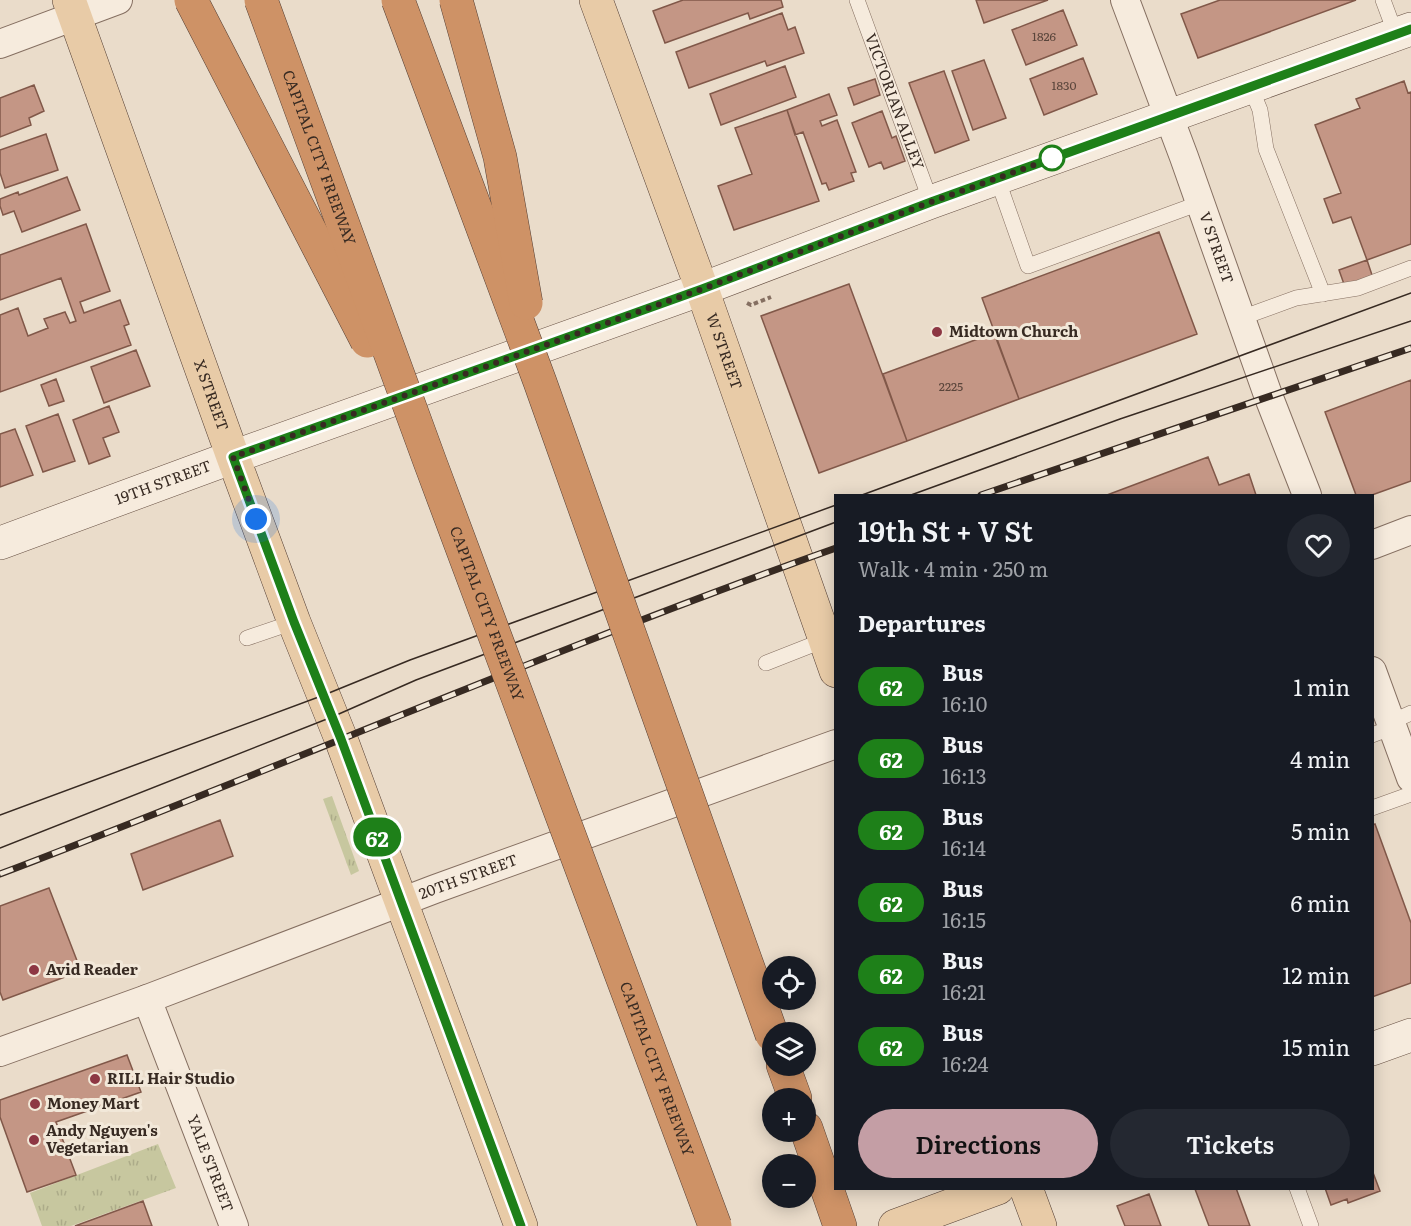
<!DOCTYPE html>
<meta charset="utf-8">
<style>
:root{--surface:#171b24;--page:#242831;--text:#f1f3f6;--muted:#9ea1a6;--accent:#c49ea5}
body{margin:0;font-family:Literata,serif;background:var(--page);color:var(--text);height:100vh;display:flex;flex-direction:column;font-size:22px;white-space:nowrap}
*{box-sizing:border-box;margin:0}
p{font-size:20px;color:var(--muted)}
.icon{flex:none;width:33px;height:33px;fill:none;stroke:currentColor;stroke-width:2;stroke-linecap:round;stroke-linejoin:round}
.map{position:relative;flex:1;overflow:hidden}
.drawer{position:absolute;left:834px;top:494px;width:540px;height:696px;display:flex;flex-direction:column;background:var(--surface);border-radius:0px;box-shadow:0 3px 15px #0003}
.drawer>*{flex:none}
.badge{padding:0 12px;border-radius:20px;font-size:21px;line-height:39px}
.buttons{position:absolute;left:762px;top:956px;display:grid;gap:12px}
.buttons a{display:grid;place-items:center;width:54px;height:54px;border-radius:50%;background:var(--surface);box-shadow:0 3px 15px #0003;font-size:30px}
.you{position:absolute;width:30px;height:30px;margin:-15px;border:4px solid #fff;border-radius:50%;background:#1a73e8;box-shadow:0 0 0 9px #1a73e833}
.map>.badge{position:absolute;translate:-50% -50%;box-shadow:0 0 0 3px #fff}
h2{padding:0 24px;font-size:22px;line-height:54px}
.round{display:grid;place-items:center;flex:none;width:63px;height:63px;border-radius:32px;background:var(--page)}
.overview{display:flex;align-items:center;justify-content:space-between;height:102px;padding:0 24px}
h1{font-size:28px;font-weight:600;line-height:45px}
.button{display:flex;gap:12px;margin-top:auto;padding:12px 24px}
.button a{flex:1;height:69px;border-radius:36px;background:var(--accent);color:#111;font-size:24px;font-weight:600;line-height:69px;text-align:center}
.button a+a{background:var(--page);color:var(--text)}
ul{padding:0;list-style:none}
li{display:flex;align-items:center;gap:18px;height:72px;padding:0 24px}
li div{flex:1}
li b{display:block;font-size:22px}
li em{font-style:normal}
li .badge{min-width:66px;font-weight:700;text-align:center}
.map>svg:first-child{display:block}
</style>
<div class="map">
<svg width="1411" height="1226" viewBox="0 0 1411 1226">
<defs>
<pattern id="grass-tufts" width="24" height="20" patternUnits="userSpaceOnUse" patternTransform="scale(1.5)"><rect width="24" height="20" fill="#c7c79f"/><path d="M3 7l-1-3M5 7V3M7 7l1-3M15 17l-1-3M17 17v-4M19 17l1-3" fill="none" stroke="#acab89"/></pattern>
</defs>
<rect width="100%" height="100%" fill="#eadcca"/>
<path fill="url(#grass-tufts)" d="M332,796l27,75 -8,4 -28,-76z
M158,1144l18,44 -105,38h-29l-12,-33z"/>
<path fill="#c49685" stroke="#815849" stroke-width="1.5" d="M683,0h98l2,7 -33,12 -2,-6 -83,30 -12,-32z
M976,0h72l-64,23z
M1220,0h136l-158,58 -17,-44z
M1063,10l14,35 -51,20 -14,-35z
M782,13l6,17 7,-3 9,26 -37,13 -2,-5 -76,27 -13,-36z
M1083,58l14,36 -53,21 -14,-36z
M984,60l22,58 -33,12 -21,-59z
M785,66l11,31 -75,28 -11,-31z
M944,71l25,69 -34,13 -26,-70z
M875,79l5,16 -26,10 -6,-17z
M1404,81l4,12 3,-1v152l-44,16 -16,-43 -18,6 -9,-24 17,-6 -26,-68 45,-17 -4,-9z
M34,85l10,26 -15,7 2,7 -31,12v-39z
M829,94l8,21 -17,6 2,5 15,-6 19,52 -5,1 3,8 -25,9 -3,-7 -4,1 -19,-52 -8,3 -8,-25z
M787,110l32,91 -85,29 -16,-44 34,-12 -17,-46z
M882,111l10,27 4,-2 9,25 -21,8 -3,-7 -12,5 -17,-44z
M46,134l12,36 -53,18 -5,-15v-23z
M67,177l13,33 -58,22 -8,-21 -11,4 -3,-9v-7l18,-7 1,3z
M86,224l24,67 -30,11 4,11 36,-13 9,24 -5,2 7,19 -131,47v-77l18,-7 10,28 20,-8 -4,-9 21,-7 5,11 6,-2 -15,-43 -61,22v-45z
M1159,232l38,102 -178,65 -37,-101z
M1367,260l6,18 -28,9 -6,-17z
M849,284l58,157 -88,32 -58,-157z
M994,333l25,66 -112,42 -24,-67z
M136,350l14,36 -46,17 -13,-36z
M56,379l8,22 -15,5 -8,-21z
M1411,380v101l-39,14h-16l-31,-83z
M109,406l10,26 -16,6 7,18 -21,8 -16,-44z
M58,414l17,47 -32,11 -17,-46z
M15,429l18,46 -33,12v-53z
M1208,457l11,28 30,-11 7,21h-149z
M220,820l13,36 -90,34 -12,-36z
M1375,824l36,99v60l-39,14v-172z
M49,888l32,83 -78,29 -3,-8v-86z
M127,1055l14,37 -85,30 20,53 -49,17 -27,-75v-17z
M1372,1170l8,21 -32,12 -1,-4 -16,6 -6,-17h47z
M1199,1188h37l14,38h-41l-14,-37z
M1149,1194l12,32h-36l-8,-20z
M143,1201l9,25h-77z"/>
<g fill="none" stroke-linecap="round" stroke-linejoin="round">
<g stroke="#856f61" stroke-width="16">
<g id="service">
<path id="s1" d="M857,0l74,202"/>
<path d="M1383,0l13,35"/>
<path d="M1251,88l9,22 6,39 57,145"/>
<path d="M997,178l31,88 172,-63"/>
<path d="M1241,318l55,-20 62,-10 53,-20"/>
<path d="M247,638l47,-16"/>
<path d="M766,663l61,-24"/>
<path d="M1391,722l20,-9"/>
<path d="M1372,735l21,-8"/>
<path d="M1372,808l39,-14"/>
<path d="M1297,1188l14,38"/>
</g>
</g>
<g stroke="#856f61" stroke-width="30">
<g id="minor">
<path id="s2" d="M1125,0l59,157 84,238 39,100"/>
<path d="M0,44l118,-44"/>
<path d="M1372,545l39,-15"/>
<path d="M1372,671l39,107"/>
<path id="s3" d="M147,999l87,227"/>
<path id="s4" d="M0,1052l147,-53 288,-110 401,-145"/>
</g>
</g>
<g stroke="#675043" stroke-width="34">
<g id="secondary">
<path id="s5" d="M0,543l233,-86 469,-168 229,-87 480,-173"/>
<path d="M1372,1049l39,-14"/>
</g>
</g>
<g stroke="#533e34" stroke-width="34">
<g id="primary">
<path id="s6" d="M69,0l164,457 61,165 47,117 180,487"/>
<path id="s7" d="M596,0l106,289 134,382"/>
<path d="M1026,1188l14,38"/>
<path d="M895,1226l103,-38"/>
</g>
</g>
<g stroke="#533e34" stroke-width="34">
<path id="motorway" d="M783,1065l12,33
M806,1128l34,98"/>
</g>
<path stroke="#856f61" stroke-width="4" stroke-dasharray="4.5 3" stroke-linecap="butt" d="M747,303l4,2 20,-8"/>
<use href="#service" stroke="#f6ebdd" stroke-width="15"/>
<use href="#minor" stroke="#f6ebdd" stroke-width="28"/>
<use href="#secondary" stroke="#f6ebdd" stroke-width="33"/>
<use href="#primary" stroke="#e8cba7" stroke-width="33"/>
<use href="#motorway" stroke="#ce9266" stroke-width="33"/>
<path stroke="#372a22" stroke-width="1.5" d="M862,495l549,-202
M911,495l209,-76 291,-98
M0,815l324,-120 86,-35 426,-155
M0,848l332,-131 84,-37 420,-158"/>
<g stroke="#372a22" stroke-width="7">
<path id="rail" d="M981,495l430,-147
M0,874c279,-106 554,-226 836,-326"/>
</g>
<use href="#rail" stroke="#f2e8d9" stroke-width="4.5" stroke-dasharray="14" stroke-linecap="butt"/>
<g stroke="#533e34" stroke-width="34" stroke-linecap="butt">
<g id="motorway-bridge">
<path d="M191,0l176,341"/>
<path id="s8" d="M261,0l169,462 285,764"/>
<path d="M398,0l142,382 232,653"/>
<path d="M456,0l44,157 26,146"/>
</g>
</g>
<use href="#motorway-bridge" stroke="#ce9266" stroke-width="33"/>
</g>
<g fill="none" stroke-linecap="round" stroke-linejoin="round">
<g stroke="#fff" stroke-width="14">
<path id="line" d="M521,1226l-180,-487 -47,-117 -61,-165 469,-168 229,-87 480,-173"/>
</g>
<use href="#line" stroke="#1e8019" stroke-width="9"/>
<path stroke="#372a22" stroke-width="6" stroke-dasharray="0 10.8" d="M256,519l-23,-62 469,-168 229,-87 131,-47 -10,3"/>
</g>
<circle fill="#fff" stroke="#1e8019" stroke-width="3" cx="1052" cy="158" r="12"/>
<g fill="#8d3743" stroke="#f2e8d9" stroke-width="2">
<circle cx="937" cy="332" r="6"/>
<circle cx="34" cy="970" r="6"/>
<circle cx="95" cy="1079" r="6"/>
<circle cx="35" cy="1104" r="6"/>
<circle cx="34" cy="1140" r="6"/>
</g>
<g text-anchor="middle" stroke-width="6" stroke-linejoin="round" paint-order="stroke">
<g font-size="12" fill="#5a453b">
<text x="1044" y="41">1826</text>
<text x="1064" y="90">1830</text>
<text x="951" y="391">2225</text>
</g>
<g font-size="15" fill="#372a22" stroke="#f2e8d9">
<text dy="5" stroke="none"><textPath href="#s1" startOffset="108">VICTORIAN ALLEY</textPath></text>
<text dy="5" stroke="none"><textPath href="#s8" startOffset="168">CAPITAL CITY FREEWAY</textPath></text>
<text dy="5" stroke="none"><textPath href="#s2" startOffset="264">V STREET</textPath></text>
<text dy="5" stroke="none"><textPath href="#s7" startOffset="374">W STREET</textPath></text>
<text dy="5" stroke="none"><textPath href="#s6" startOffset="420">X STREET</textPath></text>
<text dy="5" stroke="none"><textPath href="#s5" startOffset="174">19TH STREET</textPath></text>
<text dy="5" stroke="none"><textPath href="#s8" startOffset="654">CAPITAL CITY FREEWAY</textPath></text>
<text dy="5" stroke="none"><textPath href="#s4" startOffset="500">20TH STREET</textPath></text>
<text dy="5" stroke="none"><textPath href="#s8" startOffset="1140">CAPITAL CITY FREEWAY</textPath></text>
<text dy="5" stroke="none"><textPath href="#s3" startOffset="176">YALE STREET</textPath></text>
</g>
<g font-size="15" font-weight="bold" fill="#372a22" stroke="#f2e8d9" text-anchor="start">
<text x="949" y="337">Midtown Church</text>
<text x="46" y="975">Avid Reader</text>
<text x="107" y="1084">RILL Hair Studio</text>
<text x="47" y="1109">Money Mart</text>
<text x="46" y="1136">Andy Nguyen's<tspan x="46" dy="17">Vegetarian</tspan></text>
</g>
</g>
</svg>
<div class="buttons">
<a><svg class="icon" aria-label="locate" viewBox="0 0 24 24"><circle cx="12" cy="12" r="6"/><path d="M12 2v4M12 18v4M2 12h4M18 12h4"/></svg></a>
<a><svg class="icon" aria-label="layers" viewBox="0 0 24 24"><path d="M12 4l9 5-9 5-9-5zM3 14l9 5 9-5"/></svg></a>
<a>+</a>
<a>−</a>
</div>
<div class="you" style="left:256px;top:519px"></div>
<b class="badge" style="left:377px;top:837px;background:#1e8019;color:#fff">62</b>
<section class="drawer">
<div class="overview"><div><h1>19th St + V St</h1><p>Walk · 4 min · 250 m</p></div><a class="round"><svg class="icon" aria-label="heart" viewBox="0 0 24 24"><path d="M12 20l-8-8c-3-5 5-10 8-4 3-6 11-1 8 4z"/></svg></a></div>
<h2>Departures</h2>
<ul>
<li><span class="badge" style="background:#1e8019;color:#fff">62</span><div><b>Bus</b><p>16:10</p></div><em>1 min</em></li>
<li><span class="badge" style="background:#1e8019;color:#fff">62</span><div><b>Bus</b><p>16:13</p></div><em>4 min</em></li>
<li><span class="badge" style="background:#1e8019;color:#fff">62</span><div><b>Bus</b><p>16:14</p></div><em>5 min</em></li>
<li><span class="badge" style="background:#1e8019;color:#fff">62</span><div><b>Bus</b><p>16:15</p></div><em>6 min</em></li>
<li><span class="badge" style="background:#1e8019;color:#fff">62</span><div><b>Bus</b><p>16:21</p></div><em>12 min</em></li>
<li><span class="badge" style="background:#1e8019;color:#fff">62</span><div><b>Bus</b><p>16:24</p></div><em>15 min</em></li>
</ul>
<div class="button"><a>Directions</a><a>Tickets</a></div>
</section>
</div>
